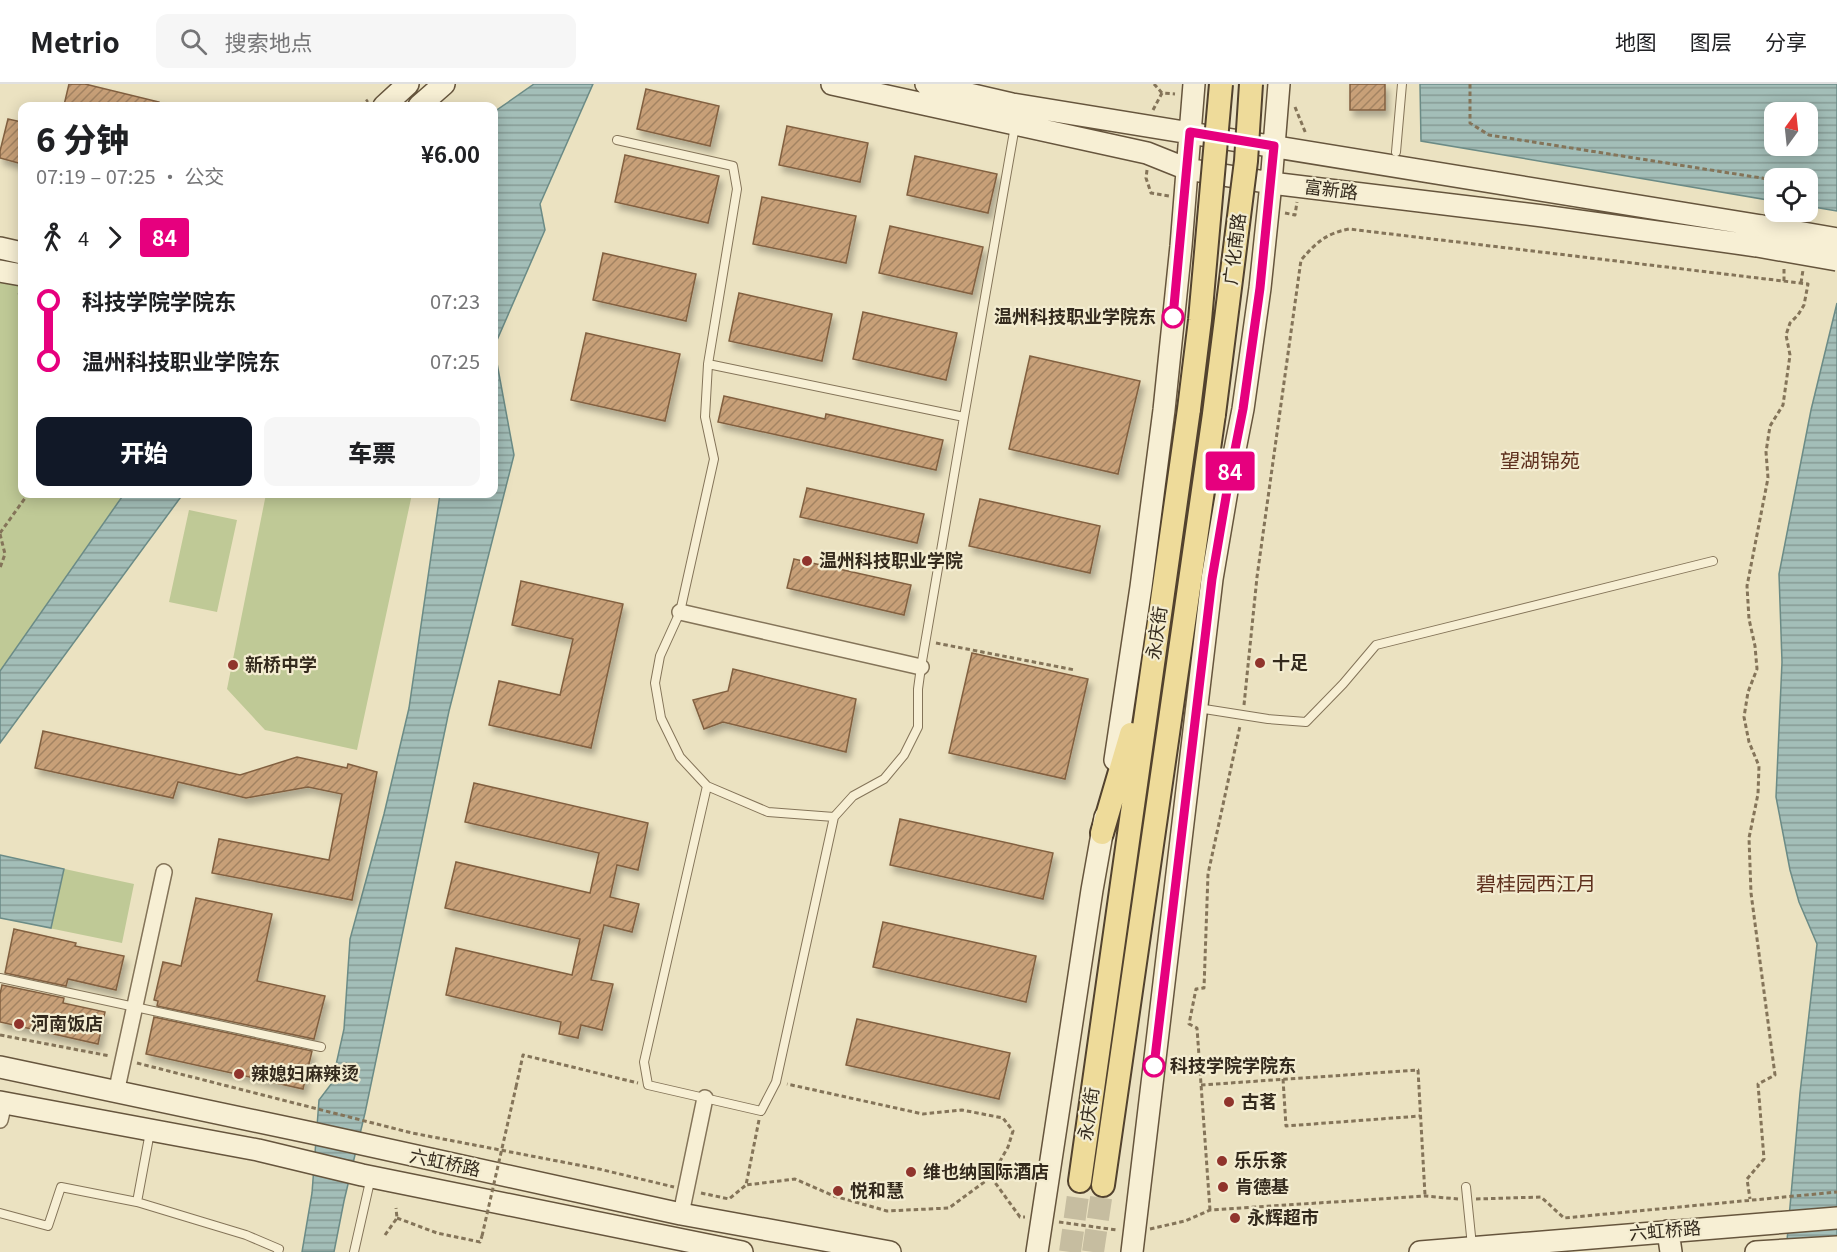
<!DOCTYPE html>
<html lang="zh">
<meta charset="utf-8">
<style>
:root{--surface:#fff;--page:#f6f6f6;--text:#202124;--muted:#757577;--line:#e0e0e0;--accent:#111827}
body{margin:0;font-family:Georgia,"Noto Sans SC",serif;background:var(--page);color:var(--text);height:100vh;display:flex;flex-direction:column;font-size:22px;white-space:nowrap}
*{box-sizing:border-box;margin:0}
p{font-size:20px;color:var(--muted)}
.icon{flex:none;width:33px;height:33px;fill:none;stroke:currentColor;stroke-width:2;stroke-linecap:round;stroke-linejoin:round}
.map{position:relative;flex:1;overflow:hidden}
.side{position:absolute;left:18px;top:18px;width:480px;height:396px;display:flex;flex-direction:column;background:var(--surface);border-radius:12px;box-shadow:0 3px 15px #0003}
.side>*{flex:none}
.badge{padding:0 12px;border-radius:4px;font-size:21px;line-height:39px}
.needle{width:39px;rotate:15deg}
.tools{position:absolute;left:1764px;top:18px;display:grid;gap:12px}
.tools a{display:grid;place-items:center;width:54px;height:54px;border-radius:12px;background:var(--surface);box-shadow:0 3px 15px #0003;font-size:30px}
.map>.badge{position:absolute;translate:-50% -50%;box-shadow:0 0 0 3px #fff}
.legs{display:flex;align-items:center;gap:9px;height:66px;padding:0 18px;font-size:20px}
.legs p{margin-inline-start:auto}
.overview{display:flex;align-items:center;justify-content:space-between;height:102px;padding:0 18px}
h1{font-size:33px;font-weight:800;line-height:45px}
.button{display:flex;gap:12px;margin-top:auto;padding:12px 18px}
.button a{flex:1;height:69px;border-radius:12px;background:var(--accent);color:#fff;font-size:24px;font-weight:800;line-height:69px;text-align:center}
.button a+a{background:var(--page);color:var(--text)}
ul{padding:0 18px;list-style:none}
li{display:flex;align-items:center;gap:21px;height:60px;font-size:22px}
li i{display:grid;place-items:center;width:9px;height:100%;margin:0 8px;background:currentColor}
li i::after{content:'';width:15px;height:15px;margin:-8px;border:4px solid;border-radius:50%;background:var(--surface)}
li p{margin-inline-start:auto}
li:first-child i{background:linear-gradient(#0000 50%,currentColor 0)}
li:last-child i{background:linear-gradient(currentColor 50%,#0000 0)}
header{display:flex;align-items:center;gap:36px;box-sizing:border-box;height:84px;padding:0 30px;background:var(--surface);border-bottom:2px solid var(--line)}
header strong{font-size:28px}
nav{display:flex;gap:33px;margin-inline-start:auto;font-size:21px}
.search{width:420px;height:54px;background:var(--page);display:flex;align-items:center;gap:15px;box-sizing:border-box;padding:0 21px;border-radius:12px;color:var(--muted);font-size:22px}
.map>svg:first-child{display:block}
</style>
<header>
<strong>Metrio</strong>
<div class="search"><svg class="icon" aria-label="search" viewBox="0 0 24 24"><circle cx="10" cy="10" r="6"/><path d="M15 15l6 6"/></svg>搜索地点</div>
<nav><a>地图</a><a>图层</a><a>分享</a></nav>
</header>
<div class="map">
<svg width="1837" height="1168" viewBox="0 0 1837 1168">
<defs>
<pattern id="water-rules" width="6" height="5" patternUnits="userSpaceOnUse" patternTransform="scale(1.5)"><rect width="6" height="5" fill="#a3beb8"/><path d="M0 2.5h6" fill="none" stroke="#869b95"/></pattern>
<pattern id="building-hatch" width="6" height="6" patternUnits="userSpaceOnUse" patternTransform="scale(1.5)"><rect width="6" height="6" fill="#c8a078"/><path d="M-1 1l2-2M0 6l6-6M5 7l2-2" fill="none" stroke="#a38362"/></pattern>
<filter id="shadow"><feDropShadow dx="3.5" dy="6" stdDeviation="3" flood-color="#0004"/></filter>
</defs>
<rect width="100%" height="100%" fill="#ebe2c1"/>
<path fill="#bfc996" d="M0,187l22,5v218h102l-124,177z
M266,410h146l-55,256 -92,-20 -38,-41z
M189,426l48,10 -20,92 -48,-10z
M0,771l134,29 -12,59 -122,-25z"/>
<path fill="url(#water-rules)" stroke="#6b8b86" stroke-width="1.5" fill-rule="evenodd" d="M534,0h59l-53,120 5,26 -51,117 20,108 -65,256 -84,402 -21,88 -10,51h-32l10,-59 7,-93 13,-17 12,-54 6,-90 34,-125 25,-106 31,-214h54v-382z
M1420,0h417v127l-29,-5v-28h-34v23l-353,-60zM1774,28h34v34h-34z
M1837,219v949h-51l14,-159 17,-149 -18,-42 -9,-32 -14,-73 6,-135 -3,-88 32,-164z
M124,410h59l-183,249v-72z
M0,771l64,14 -13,59 -51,-10z"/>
<path fill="url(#building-hatch)" stroke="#826040" stroke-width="1.5" filter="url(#shadow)" d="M69,0h16l74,18 -1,4h-87l-7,-1z
M1350,0h35v26h-35z
M646,5l73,17 -9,40 -73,-17z
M8,35l14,3v42l-22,-6v-7z
M787,42l81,17 -8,39 -81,-17z
M625,71l94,21 -11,47 -93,-21z
M915,72l82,18 -9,39 -81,-18z
M762,113l94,19 -10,47 -93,-19z
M890,142l93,21 -11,47 -93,-21z
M603,169l93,21 -10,47 -93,-21z
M739,209l93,21 -10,47 -93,-20z
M863,228l94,21 -11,47 -93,-21z
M586,249l94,21 -15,67 -94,-21z
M1030,272l110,25 -22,93 -109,-25z
M724,312l101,23 1,-5 117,26 -7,30 -218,-48z
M807,404l117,26 -7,29 -117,-26z
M980,415l120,27 -10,47 -121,-27z
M794,475l117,26 -7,30 -117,-27z
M521,497l102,23 -32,144 -102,-23 10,-44 61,14 13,-56 -61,-14z
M972,569l116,26 -23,100 -116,-26z
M733,585l123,30 -10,53 -123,-30 -19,7 -11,-29 35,-9z
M43,647l197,44 57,-18 50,11 1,-4 29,8 -25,128 -140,-27 7,-34 110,21 13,-66 -34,-7 -62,11 -68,-16 -5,16 -138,-30z
M474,699l174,40 -10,47 -21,-5 -7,32 29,7 -7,28 -28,-7 -13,55 22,4 -11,46 -21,-5 -3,13 -19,-4 2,-12 -115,-27 10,-47 116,27 8,-36 -135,-31 11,-46 134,31 9,-40 -134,-31z
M900,735l153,34 -10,46 -153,-34z
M196,814l76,16 -15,67 68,15 -11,43 -157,-33 1,-5 -4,-1 9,-38 18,4z
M883,838l153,34 -10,46 -153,-35z
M14,845l62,14 -1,3 49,10 -8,34 -48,-11 -2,7 -61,-13z
M2,901l62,13 -1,5 42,9 -7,32 -98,-22v-28z
M154,933l158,34 -9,38 -157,-35z
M857,935l153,34 -11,46 -153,-34z"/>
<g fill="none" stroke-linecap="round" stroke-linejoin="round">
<path stroke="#c6bda0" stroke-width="22" stroke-dasharray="22 11" stroke-linecap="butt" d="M1070,1168l10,-71
M1093,1168l10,-67"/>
<g stroke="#847459" stroke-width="10">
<path id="lane" d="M617,56l116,26 4,23 -29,175 256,53 -43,250 -3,22v38l-14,28 -20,24 -31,17 -19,21 -66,-5 -61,-26 -27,-29 -19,-39 -6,-35 5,-27 20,-44 34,-153 -9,-42 3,-53
M1396,68l6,-68
M964,333l51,-291
M1198,624l70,11 38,3 37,-38 33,-39 337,-84
M707,702l-63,276 4,23 113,26 15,-29 58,-265
M0,894l321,69
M1466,1103l6,59
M137,1118l13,-70
M0,1129l48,13 13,-39 76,15 109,33 33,14 -1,3
M354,1168l17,-75"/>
</g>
<g stroke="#847459" stroke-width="18">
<path id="street" d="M680,528l241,55
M116,1009l48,-221
M0,1036l4,-17
M681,1130l24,-116"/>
</g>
<g stroke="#66553d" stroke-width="24">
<path id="secondary" d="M832,0l315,69 40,16 84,14 272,33 214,30
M926,0l86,20 750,122
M384,22l24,-22
M419,22l25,-22
M0,164l22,5
M0,187l22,4
M1115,676l26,-173 23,-177 17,-164 13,-162
M0,983l312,66 369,81 209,38
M0,1018l258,48 104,25 380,77
M1668,1147l3,21
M1037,1168l55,-362 13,-73
M1132,1168l80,-673 16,-94 15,-76 17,-121 11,-105 8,-99
M1420,1168l417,-34
M1756,1168l81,-5"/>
</g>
<g stroke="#52422e" stroke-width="26">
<path id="primary" d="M1102,749l29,-99
M1080,1097l109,-772
M1103,1101l111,-771"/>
</g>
<path stroke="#847459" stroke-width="3" stroke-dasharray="4.5 3" stroke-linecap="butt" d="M1154,0l8,9
M1470,0v39l19,12 285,45
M360,22l8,-6
M1295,23l11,27
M1153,26l9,-17 13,1
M1147,86l-1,8 5,15 18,3
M1808,110l3,13 -1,12
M1285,129l10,2 2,-13
M1784,197v-13
M1801,199l2,-13
M19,209l3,9
M0,449l28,-39
M0,450l5,20 -5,14
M936,559l139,27
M1244,621l13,-128 44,-317c16,-18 24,-26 48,-31l459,55 -4,21 -6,10 -8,8 -4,12 4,20 -7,50 -13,21 -4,26 2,26 -21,108 2,33 6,27 2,23 -9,23 -4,25 5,25 10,24 -1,28 -9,44 2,55 24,182 -17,9 6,75 -17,20 3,20
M0,951l110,21
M137,979l275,70 187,36 75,18
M1283,995l3,47 134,-10
M1201,1001l217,-15 7,125
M516,1003l7,-32 115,28
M759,1036l-13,65 49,-6 39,17 53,15 62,-3 42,-31 17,-30 5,-16 -10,-13 -41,-8 -39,4 -136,-30
M991,1093l29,40h5
M701,1109l28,6 17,-14
M1476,1115l65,-2 23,21 273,-26
M1210,1126l-13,-182 -8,-4 7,-35 8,-1 4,-114 32,-148
M397,1134l40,15 43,9 2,-6
M1059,1138l58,8
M1150,1145l35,-8 25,-11 215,-14 33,3
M385,1151l12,-17 -1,-10"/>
<use href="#lane" stroke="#f7efd4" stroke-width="8"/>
<use href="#street" stroke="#f7efd4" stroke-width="15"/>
<use href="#secondary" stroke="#f7efd4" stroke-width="21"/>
<use href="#primary" stroke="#eedb9a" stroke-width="22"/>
<g stroke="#66553d" stroke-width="24" stroke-linecap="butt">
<path id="secondary-bridge" d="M1762,142l75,13
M1757,162l80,14"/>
</g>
<g stroke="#52422e" stroke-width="26" stroke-linecap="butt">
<path id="primary-bridge" d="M1189,325l11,-89 21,-236
M1214,330l32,-253 5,-77"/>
</g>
<path stroke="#847459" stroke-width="3" stroke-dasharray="4.5 3" stroke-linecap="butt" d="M482,1152l34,-149"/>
<use href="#secondary-bridge" stroke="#f7efd4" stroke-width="21"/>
<use href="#primary-bridge" stroke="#eedb9a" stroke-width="22"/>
</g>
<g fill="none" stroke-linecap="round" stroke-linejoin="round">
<g stroke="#fff" stroke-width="14">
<path id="line-1" d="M1154,982l58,-487 16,-94 15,-76 17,-121 14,-142 -84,-14 -17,185"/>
</g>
<use href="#line-1" stroke="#e6007e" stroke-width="9"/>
</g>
<g fill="#fff" stroke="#e6007e" stroke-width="3">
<circle cx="1173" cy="233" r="10"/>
<circle cx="1154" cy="982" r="10"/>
</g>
<g fill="#90342c" stroke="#f3ecd0" stroke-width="2">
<circle cx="807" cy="477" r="6"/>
<circle cx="1260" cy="579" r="6"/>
<circle cx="233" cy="581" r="6"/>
<circle cx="19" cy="940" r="6"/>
<circle cx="239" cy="990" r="6"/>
<circle cx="1229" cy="1018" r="6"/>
<circle cx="1222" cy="1077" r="6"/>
<circle cx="911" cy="1088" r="6"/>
<circle cx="1223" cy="1103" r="6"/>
<circle cx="838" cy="1107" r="6"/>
<circle cx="1235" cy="1134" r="6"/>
</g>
<g text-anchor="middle" stroke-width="4.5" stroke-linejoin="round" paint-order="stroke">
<g font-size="18" fill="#342a1d" stroke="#f3ecd0">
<text transform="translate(1331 106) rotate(7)" y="6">富新路</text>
<text transform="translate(1235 165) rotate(-83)" y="6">广化南路</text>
<text transform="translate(1157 549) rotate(-82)" y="6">永庆街</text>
<text transform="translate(1089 1030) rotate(-82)" y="6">永庆街</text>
<text transform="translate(445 1079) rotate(12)" y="6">六虹桥路</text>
<text transform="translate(1665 1147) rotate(-5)" y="6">六虹桥路</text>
</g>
<g font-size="18" font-weight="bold" fill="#342a1d" stroke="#f3ecd0" text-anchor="end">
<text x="1156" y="239">温州科技职业学院东</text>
<text x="1170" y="988" text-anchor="start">科技学院学院东</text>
</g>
<g font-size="18" font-weight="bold" fill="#342a1d" stroke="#f3ecd0" text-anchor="start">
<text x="819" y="483">温州科技职业学院</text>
<text x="1272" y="585">十足</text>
<text x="245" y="587">新桥中学</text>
<text x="31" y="946">河南饭店</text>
<text x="251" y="996">辣媳妇麻辣烫</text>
<text x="1241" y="1024">古茗</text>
<text x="1234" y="1083">乐乐茶</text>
<text x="923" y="1094">维也纳国际酒店</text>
<text x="1235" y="1109">肯德基</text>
<text x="850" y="1113">悦和慧</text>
<text x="1247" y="1140">永辉超市</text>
</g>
<g font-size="20" fill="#5f311e" stroke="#f3ecd0">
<text x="1540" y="384">望湖锦苑</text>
<text x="1536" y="807">碧桂园西江月</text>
</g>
</g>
</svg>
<div class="tools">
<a><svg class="needle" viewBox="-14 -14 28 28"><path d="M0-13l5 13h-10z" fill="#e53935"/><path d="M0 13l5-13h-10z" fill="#757577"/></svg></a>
<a><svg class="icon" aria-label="locate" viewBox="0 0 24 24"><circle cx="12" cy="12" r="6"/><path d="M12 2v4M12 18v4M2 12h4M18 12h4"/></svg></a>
</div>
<b class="badge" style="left:1230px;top:387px;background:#e6007e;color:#fff">84</b>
<section class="side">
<div class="overview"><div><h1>6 分钟</h1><p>07:19 – 07:25 · 公交</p></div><b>¥6.00</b></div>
<div class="legs"><svg class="icon" aria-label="walk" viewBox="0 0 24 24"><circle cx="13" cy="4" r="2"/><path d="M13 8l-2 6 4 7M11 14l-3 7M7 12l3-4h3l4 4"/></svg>4<svg class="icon" aria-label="forward" viewBox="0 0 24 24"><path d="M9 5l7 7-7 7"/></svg><b class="badge" style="background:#e6007e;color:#fff">84</b></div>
<ul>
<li><i style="color:#e6007e"></i><b>科技学院学院东</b><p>07:23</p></li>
<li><i style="color:#e6007e"></i><b>温州科技职业学院东</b><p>07:25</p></li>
</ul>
<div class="button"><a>开始</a><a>车票</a></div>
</section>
</div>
